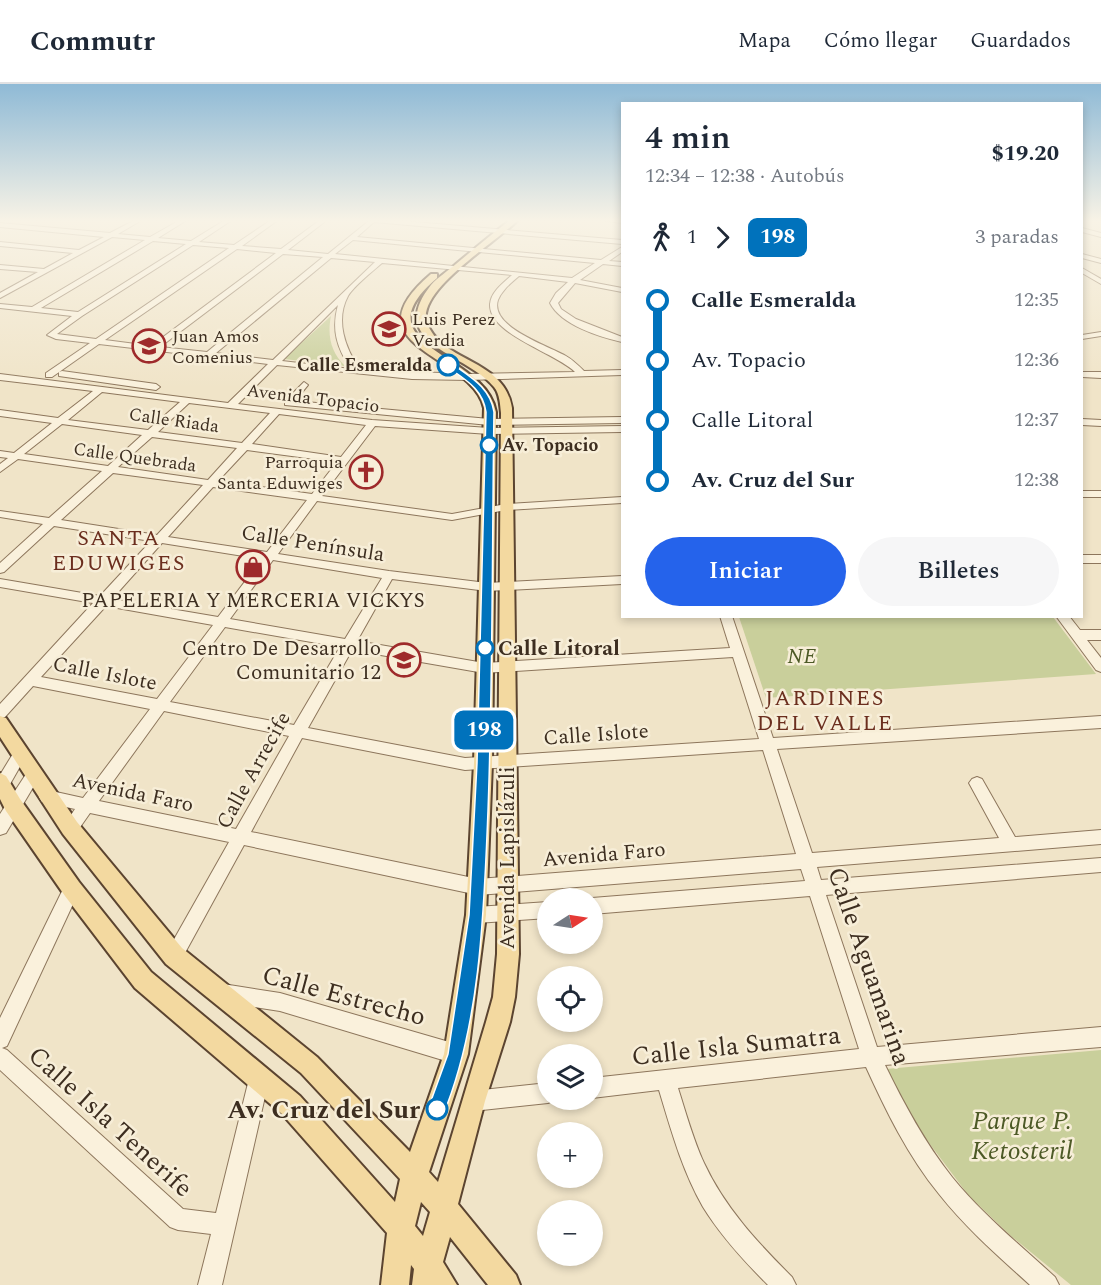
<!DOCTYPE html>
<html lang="es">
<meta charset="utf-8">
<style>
:root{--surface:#fff;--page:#f6f6f7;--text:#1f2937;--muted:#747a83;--line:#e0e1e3;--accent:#2563eb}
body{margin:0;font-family:Spectral,serif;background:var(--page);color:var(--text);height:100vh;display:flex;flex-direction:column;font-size:22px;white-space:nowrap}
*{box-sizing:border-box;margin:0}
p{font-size:20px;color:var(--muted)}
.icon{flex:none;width:33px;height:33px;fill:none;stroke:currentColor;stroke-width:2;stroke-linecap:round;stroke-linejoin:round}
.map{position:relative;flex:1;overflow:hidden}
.drawer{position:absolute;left:621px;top:18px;width:462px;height:516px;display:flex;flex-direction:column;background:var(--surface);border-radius:0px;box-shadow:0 3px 9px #0003}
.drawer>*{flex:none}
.badge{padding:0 12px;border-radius:9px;font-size:21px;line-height:39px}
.needle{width:39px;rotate:78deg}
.tools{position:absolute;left:537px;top:804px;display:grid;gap:12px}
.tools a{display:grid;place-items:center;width:66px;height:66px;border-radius:50%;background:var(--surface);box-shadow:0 3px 9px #0003;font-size:30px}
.map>.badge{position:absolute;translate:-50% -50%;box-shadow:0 0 0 3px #fff}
.legs{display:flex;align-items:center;gap:9px;height:66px;padding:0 24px;font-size:20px}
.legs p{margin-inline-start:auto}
.summary{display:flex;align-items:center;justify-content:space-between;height:102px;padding:0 24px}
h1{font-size:33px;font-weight:600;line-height:45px}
.cta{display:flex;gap:12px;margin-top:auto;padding:12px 24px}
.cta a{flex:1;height:69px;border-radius:36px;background:var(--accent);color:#fff;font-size:24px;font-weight:600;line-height:69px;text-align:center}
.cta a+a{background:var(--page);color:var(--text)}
ul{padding:0 24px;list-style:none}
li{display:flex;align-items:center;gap:21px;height:60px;font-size:22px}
li i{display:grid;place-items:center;width:9px;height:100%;margin:0 8px;background:currentColor}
li i::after{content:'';width:15px;height:15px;margin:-8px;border:4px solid;border-radius:50%;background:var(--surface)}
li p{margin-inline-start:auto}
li:first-child i{background:linear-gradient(#0000 50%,currentColor 0)}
li:last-child i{background:linear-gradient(currentColor 50%,#0000 0)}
header{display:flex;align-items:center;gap:36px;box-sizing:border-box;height:84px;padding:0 30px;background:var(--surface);border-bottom:2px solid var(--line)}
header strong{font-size:28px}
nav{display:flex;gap:33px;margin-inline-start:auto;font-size:21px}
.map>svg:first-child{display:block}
</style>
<header>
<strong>Commutr</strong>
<nav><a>Mapa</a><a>Cómo llegar</a><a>Guardados</a></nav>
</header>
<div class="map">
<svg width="1101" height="1201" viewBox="0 0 1101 1201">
<rect width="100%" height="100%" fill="#f0e4c8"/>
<path fill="#c9cf9b" d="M331,232c-4,20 0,36 14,50l-61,-7z
M739,533h314l43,57 -330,24z
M1101,966v235h-30l-60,-49 -42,-40 -55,-73 -28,-54z"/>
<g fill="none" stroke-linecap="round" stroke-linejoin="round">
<g stroke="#8d765c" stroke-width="2">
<path id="minor" d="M135,136h7l-24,14 32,3 30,-17h7l-29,18 33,3 34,-21h7l-33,22 35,3 37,-25h7l-36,26 39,3 39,-29h7l-39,30 40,4 42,-34h21l231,20v4l-248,-22 -17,15 244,23 21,-13v5l-13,9 13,1v4l-19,-2 -23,16 42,8v4l-47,-9 -17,20 3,6 15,10 46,18v5c-22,-5 -61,-17 -72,-39l6,-10 12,-11 -49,-6c-8,7 -17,14 -21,24 -9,27 51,46 68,56 7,4 13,10 18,15l38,-1v5l-154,5 -56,-1 -135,-14 -39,39 134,16 117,8 133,-2v6l-133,2 -114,-8 -53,70 130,18 54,-10 116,-7v6l-116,7 -54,10 -135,-19 -39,53 111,17 98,12 135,-7v8l-135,7 -95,-12 -35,62 127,22 246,-15 -10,-32h12l41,122 328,-22v12l-324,21 35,104 187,-15 -30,-55 3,-4 5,-2 5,2 33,58 86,-7v14l-284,23 4,13 280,-22v14l-275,23 51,152 224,-20v20l-216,18c19,39 40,78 67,112 30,37 68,68 103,100l4,8h-29c-32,-29 -64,-57 -91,-91 -31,-38 -53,-83 -73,-127l-188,21c8,25 15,51 26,75 21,45 54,80 88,114l4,8h-28c-24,-24 -47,-49 -65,-78 -21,-37 -32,-77 -44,-117l-67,8v-20l267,-29 -49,-153 -218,18v-16l213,-17 -4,-12 -323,26 -234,-50 -64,117 -6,3 -6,-3 -3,-6 3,-6 61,-108 -139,-29 -14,20 -6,2 -6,-2 -2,-5 13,-19 -33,-7 -3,-5 3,-5 5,-2 36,8 67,-89 -117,-23 -28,31 -5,1v-14l93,-101 -93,-16v-8l100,17 51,-55 -97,-15 -50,46 -4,1v-10l43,-39 -43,-7v-6l49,7 53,-47 -84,-12 -18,13v-8l8,-6 -8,-1v-6l14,2 38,-30 -52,-7v-6l58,8 35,-27 -93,-11v-6l228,29 40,-39 -169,-20 -47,33h-6v-4l44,-30 -34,-4 -9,-4 25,-19 -72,-8v-4l32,3 113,-67 -33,-3 -112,61v-5l38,-21 -38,-3v-4l44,4 29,-16 -73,-7v-4l79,8 25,-13 -104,-10v-4l110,10zM353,156l242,23 -23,15 -237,-24zM153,157l33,3 -108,68 -37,-4zM193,161l36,3 -133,91 -39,-5 25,-18zM237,165l39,4 -125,93 -46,-6zM283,170l40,3 -116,95 -47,-5zM331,174l44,4 -102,98 -57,-7zM382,179l130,12c-9,8 -21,17 -22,29 -2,30 66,49 85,68l-107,2 -108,-4c-15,-22 -25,-50 -12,-74 6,-10 25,-25 34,-33zM338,221c-7,25 -1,43 13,64l-69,-8zM102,308l78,10 -32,28 -80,-10zM189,319l81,10 -28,30 -84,-11zM279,330l87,11 -25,32 -89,-13zM62,340l80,11 -34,31 -84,-12zM152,353l85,11 -29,32 -90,-13zM247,366l90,12 -25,32 -94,-13zM113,389l90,12 -46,50 -96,-15zM213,403l94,13 -40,52 -99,-15zM162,459l100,16 -44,58 -106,-18zM273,476l109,18 -37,61 -115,-20zM106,522l107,19 -56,74 -116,-22zM225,543l115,20 -46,78 -124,-23zM352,566l132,23 249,-16 26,82 -294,19 -157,-30zM164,627l125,25 -53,93 -137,-28zM302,654l163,32 298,-20 33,104 -318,25 -227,-47z
M600,136h22v3z
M1082,144l19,5v4l-19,-5z
M1082,170l19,5v4l-19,-5z
M1082,184l19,11v5l-19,-11z
M1101,248v4l-19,3v-4z
M62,287l94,13 4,3 -4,3 -97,-14v-4z
M1082,288h19v6l-19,-1z
M304,298l4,3 -13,16 194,18 133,-2v6l-133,2 -204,-20v-4z
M1082,335l19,1v6l-19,-1z
M1082,407h19v6h-19z
M1082,471h19v8h-19z
M1056,532h13l11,14h21v10h-14l14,18v14l-5,-2z
M19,666l5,2 2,4 -21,37 -5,1v-19l14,-23z
M33,685l5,2 2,4 -2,4 -32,54 -6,2v-21l28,-43z
M72,797l6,2 2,6 -73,157 -5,2 5,2 176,159 33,4 33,-134 3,-7 7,-3 7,3 3,7 -47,206h-24l13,-51 -33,-4 -8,-3 -170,-157v-52l66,-135z
M548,818v16l-72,5 -6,-2 -3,-6 3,-6 6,-2z
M223,900l57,9 176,51 7,3 3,7 -3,7 -7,3 -176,-53 -57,-9 -7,-2 -2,-7 2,-7z
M548,999v17h7l-7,3 -75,8 -7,-3 -3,-7 3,-7 7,-3z"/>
</g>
<g stroke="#5b4430" stroke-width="4">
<path id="major" d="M510,136h8c-20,21 -103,71 -91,103 15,40 77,35 85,85l7,546 -4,43 -5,25 -25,79 -27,103 58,71 4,10h-32l-38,-48 -7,25 14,23h-45l2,-16 -3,-4 -2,20h-28l6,-52 -105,-119 -147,-126 -70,-92 -59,-85 -6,-12v-26l6,3 14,23 59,83 72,90 149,124 95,106 5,-23 -99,-106 -135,-109 -103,-130 -63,-97v-21l6,2 71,104 105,126 135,109 93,95 34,-98 22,-139 8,-152 10,-355c-11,-54 -140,-60 -53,-134h6v4c-81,69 49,74 59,134l-4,351 -6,152 -18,139 -39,118 9,10 48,-160 7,-25 4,-43 4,-541c-1,-8 -1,-19 -7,-26 -28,-34 -110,-43 -63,-102 7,-8 17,-14 25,-21 18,-15 36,-30 54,-44zM421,1118l9,10 -7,24 -8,-10z"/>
</g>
<use href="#minor" fill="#faf1dc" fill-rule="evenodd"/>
<use href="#major" fill="#f3d9a0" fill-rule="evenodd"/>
</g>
<linearGradient id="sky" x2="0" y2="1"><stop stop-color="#8fbad6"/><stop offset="0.45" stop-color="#f8f3e6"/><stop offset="1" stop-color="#f8f3e6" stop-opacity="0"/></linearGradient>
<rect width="1101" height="304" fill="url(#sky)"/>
<path fill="#0072bc" stroke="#fff" stroke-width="1.5" d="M446,279h5c19,14 39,24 43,49 -2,133 -1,266 -6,399 -4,98 -7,213 -45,304l-6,3 -6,-3 -3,-6 20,-55 21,-139 8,-152 9,-351c-3,-24 -22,-33 -40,-46z"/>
<defs>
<g id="school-ring" transform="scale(1.725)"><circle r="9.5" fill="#f7eed8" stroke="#9e2a2b" stroke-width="1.5"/><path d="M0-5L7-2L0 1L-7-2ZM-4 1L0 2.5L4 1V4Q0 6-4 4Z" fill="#9e2a2b"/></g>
<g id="church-ring" transform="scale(1.725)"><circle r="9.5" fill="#f7eed8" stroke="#9e2a2b" stroke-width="1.5"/><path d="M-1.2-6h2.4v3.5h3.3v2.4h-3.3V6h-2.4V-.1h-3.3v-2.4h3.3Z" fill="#9e2a2b"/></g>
<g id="shop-ring" transform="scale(1.725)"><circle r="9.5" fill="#f7eed8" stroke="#9e2a2b" stroke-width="1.5"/><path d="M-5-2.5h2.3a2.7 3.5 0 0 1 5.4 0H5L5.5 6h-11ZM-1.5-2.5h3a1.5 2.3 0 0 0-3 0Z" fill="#9e2a2b"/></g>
</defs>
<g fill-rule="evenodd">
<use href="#school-ring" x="389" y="245"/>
<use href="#school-ring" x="149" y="262"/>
<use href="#church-ring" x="366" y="388"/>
<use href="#shop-ring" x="253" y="483"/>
<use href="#school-ring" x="404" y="576"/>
</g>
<g fill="#fff" stroke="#0072bc" stroke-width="3">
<circle cx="448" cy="281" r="10"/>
<circle cx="489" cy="361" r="8"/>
<circle cx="485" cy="564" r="8"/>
<circle cx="437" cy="1025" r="10"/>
</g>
<g text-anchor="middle" stroke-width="5" stroke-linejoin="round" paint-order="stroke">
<g font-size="18" fill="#3d2e20" stroke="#f7eed8" text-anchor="start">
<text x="412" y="241">Luis Perez<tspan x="412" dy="21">Verdia</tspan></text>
<text x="172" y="258">Juan Amos<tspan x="172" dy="21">Comenius</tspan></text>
<text x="343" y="384" text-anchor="end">Parroquia<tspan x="343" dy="21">Santa Eduwiges</tspan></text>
</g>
<g font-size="18" font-weight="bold" fill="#3d2e20" stroke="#f7eed8" text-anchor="end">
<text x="432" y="287">Calle Esmeralda</text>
<text x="502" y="367" text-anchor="start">Av. Topacio</text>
</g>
<g font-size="18" fill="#3d2e20" stroke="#f7eed8">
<text transform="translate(313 314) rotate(7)" y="6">Avenida Topacio</text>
<text transform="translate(174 336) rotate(8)" y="6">Calle Riada</text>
<text transform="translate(135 373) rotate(8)" y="6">Calle Quebrada</text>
</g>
<g font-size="21" fill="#3d2e20" stroke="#f7eed8">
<text transform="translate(313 459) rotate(9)" y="7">Calle Península</text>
<text transform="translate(105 589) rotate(11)" y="7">Calle Islote</text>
<text transform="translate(596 650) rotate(-4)" y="7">Calle Islote</text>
<text transform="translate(253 686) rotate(-61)" y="7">Calle Arrecife</text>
<text transform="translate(133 708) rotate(12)" y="7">Avenida Faro</text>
<text transform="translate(604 770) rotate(-5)" y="7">Avenida Faro</text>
<text transform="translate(507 774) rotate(-90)" y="7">Avenida Lapislázuli</text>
</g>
<g font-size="21" fill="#3d2e20" stroke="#f7eed8">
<text x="253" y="523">PAPELERIA Y MERCERIA VICKYS</text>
<text x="381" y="571" text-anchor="end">Centro De Desarrollo<tspan x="381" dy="24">Comunitario 12</tspan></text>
</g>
<g font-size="21" font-weight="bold" fill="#3d2e20" stroke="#f7eed8" text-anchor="start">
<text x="498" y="571">Calle Litoral</text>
</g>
<g font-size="21" font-style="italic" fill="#4d5a26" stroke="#f7eed8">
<text x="802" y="579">NE</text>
</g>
<g font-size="22" letter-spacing="1.5" fill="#6b2e1e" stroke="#f7eed8">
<text x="119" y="461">SANTA<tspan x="119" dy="25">EDUWIGES</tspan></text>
<text x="825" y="621">JARDINES<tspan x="825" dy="25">DEL VALLE</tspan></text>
</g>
<g font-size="26" fill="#3d2e20" stroke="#f7eed8">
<text transform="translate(870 882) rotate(71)" y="9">Calle Aguamarina</text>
<text transform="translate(344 911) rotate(15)" y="9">Calle Estrecho</text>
<text transform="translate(736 961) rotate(-6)" y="9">Calle Isla Sumatra</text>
<text transform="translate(111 1037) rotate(42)" y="9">Calle Isla Tenerife</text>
</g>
<g font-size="26" font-weight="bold" fill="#3d2e20" stroke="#f7eed8" text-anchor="end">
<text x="420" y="1034">Av. Cruz del Sur</text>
</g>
<g font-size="26" font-style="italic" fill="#4d5a26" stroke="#f7eed8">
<text x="1022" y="1045">Parque P.<tspan x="1022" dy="30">Ketosteril</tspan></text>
</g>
</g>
</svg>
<div class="tools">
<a><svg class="needle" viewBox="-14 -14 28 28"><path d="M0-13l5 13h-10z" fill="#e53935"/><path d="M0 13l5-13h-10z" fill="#747a83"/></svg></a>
<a><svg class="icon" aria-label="locate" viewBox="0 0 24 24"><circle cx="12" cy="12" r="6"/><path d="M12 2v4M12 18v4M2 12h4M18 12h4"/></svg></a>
<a><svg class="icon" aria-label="layers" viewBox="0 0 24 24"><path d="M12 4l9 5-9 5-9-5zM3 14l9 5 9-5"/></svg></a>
<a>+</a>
<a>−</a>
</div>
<b class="badge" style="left:484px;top:646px;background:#0072bc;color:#fff">198</b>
<section class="drawer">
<div class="summary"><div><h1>4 min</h1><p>12:34 – 12:38 · Autobús</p></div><b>$19.20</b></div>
<div class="legs"><svg class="icon" aria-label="walk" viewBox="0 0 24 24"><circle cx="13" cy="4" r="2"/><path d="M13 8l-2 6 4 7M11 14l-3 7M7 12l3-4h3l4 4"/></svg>1<svg class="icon" aria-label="forward" viewBox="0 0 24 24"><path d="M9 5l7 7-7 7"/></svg><b class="badge" style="background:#0072bc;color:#fff">198</b><p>3 paradas</p></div>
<ul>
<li><i style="color:#0072bc"></i><b>Calle Esmeralda</b><p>12:35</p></li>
<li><i style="color:#0072bc"></i><span>Av. Topacio</span><p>12:36</p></li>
<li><i style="color:#0072bc"></i><span>Calle Litoral</span><p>12:37</p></li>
<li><i style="color:#0072bc"></i><b>Av. Cruz del Sur</b><p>12:38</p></li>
</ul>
<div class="cta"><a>Iniciar</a><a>Billetes</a></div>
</section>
</div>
